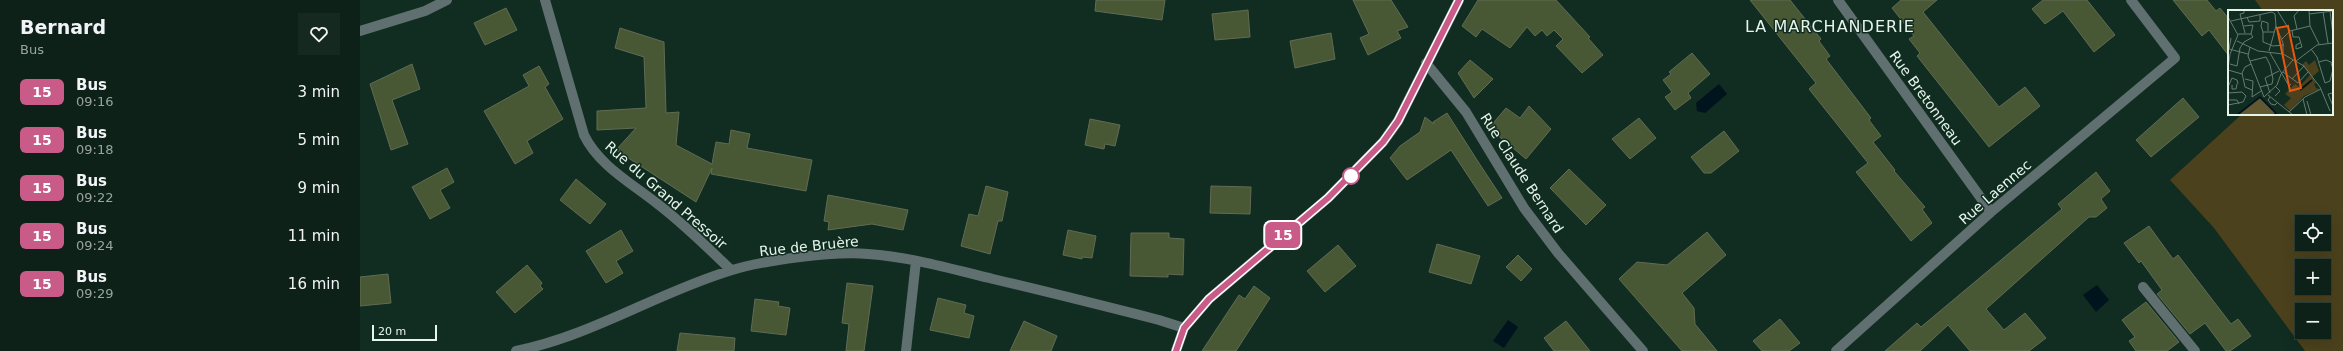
<!DOCTYPE html>
<meta charset="utf-8">
<style>
:root{--surface:#0d2118;--page:#162921;--text:#f1f3f6;--muted:#9aa3a2;--line:#2d3e37}
body{margin:0;font-family:"DejaVu Sans",sans-serif;background:var(--page);color:var(--text);height:100vh;display:flex;flex-direction:column;font-size:15px;white-space:nowrap}
*{box-sizing:border-box;margin:0}
p{font-size:13px;color:var(--muted)}
.icon{flex:none;width:22px;height:22px;fill:none;stroke:currentColor;stroke-width:2;stroke-linecap:round;stroke-linejoin:round}
.map{position:relative;flex:1;overflow:hidden}
.panel{display:flex;flex-direction:column;background:var(--surface);width:360px}
.panel>*{flex:none}
.badge{padding:0 8px;border-radius:6px;font-size:14px;line-height:26px}
.controls{position:absolute;left:1935px;top:215px;display:grid;gap:8px}
.controls a{display:grid;place-items:center;width:36px;height:36px;border-radius:0px;background:var(--surface);box-shadow:0 4px 16px #0002,0 0 0 1px var(--line);font-size:20px}
.scale{position:absolute;left:12px;bottom:10px;width:65px;box-sizing:border-box;padding-left:4px;border:2px solid #e5f5ec;border-top:0;font-size:11px;line-height:14px;white-space:nowrap;color:#e5f5ec;-webkit-text-stroke:3px #112c20;paint-order:stroke}
.map>.badge{position:absolute;translate:-50% -50%;box-shadow:0 0 0 2px #fff}
.round{display:grid;place-items:center;flex:none;width:42px;height:42px;border-radius:0px;background:var(--page)}
.head{display:flex;align-items:center;justify-content:space-between;height:68px;padding:0 20px}
h1{font-size:19px;font-weight:600;line-height:30px}
ul{padding:0;list-style:none}
li{display:flex;align-items:center;gap:12px;height:48px;padding:0 20px}
li div{flex:1}
li b{display:block;font-size:15px}
li em{font-style:normal}
li .badge{min-width:44px;font-weight:700;text-align:center}
main{display:flex;flex:1;min-height:0}
.map>svg:first-child{display:block}
</style>
<main>
<section class="panel">
<div class="head"><div><h1>Bernard</h1><p>Bus</p></div><a class="round"><svg class="icon" aria-label="heart" viewBox="0 0 24 24"><path d="M12 20l-8-8c-3-5 5-10 8-4 3-6 11-1 8 4z"/></svg></a></div>
<ul>
<li><span class="badge" style="background:#c95b89;color:#fff">15</span><div><b>Bus</b><p>09:16</p></div><em>3 min</em></li>
<li><span class="badge" style="background:#c95b89;color:#fff">15</span><div><b>Bus</b><p>09:18</p></div><em>5 min</em></li>
<li><span class="badge" style="background:#c95b89;color:#fff">15</span><div><b>Bus</b><p>09:22</p></div><em>9 min</em></li>
<li><span class="badge" style="background:#c95b89;color:#fff">15</span><div><b>Bus</b><p>09:24</p></div><em>11 min</em></li>
<li><span class="badge" style="background:#c95b89;color:#fff">15</span><div><b>Bus</b><p>09:29</p></div><em>16 min</em></li>
</ul>
</section>
<div class="map">
<svg width="1983" height="351" viewBox="0 0 1983 351">
<rect width="100%" height="100%" fill="#112c20"/>
<path fill="#4b411d" fill-rule="evenodd" d="M1895,0h88v351h-38l-91,-123 -44,-48 72,-66h90v-103h-69zM1942,222h22v22h-22zM1942,266h22v22h-22zM1942,310h22v22h-22z"/>
<path fill="#00141e" d="M1359,84l8,10 -22,19 -8,-2 -1,-8z
M1737,285l12,15 -13,12 -13,-17z
M1148,320l10,7 -14,21 -11,-7z"/>
<path fill="#485835" stroke="#606c53" d="M736,0h69l-3,20 -67,-9z
M993,0h38l17,27 -11,4 4,7 -33,17 -8,-17 9,-4z
M1118,0h78l34,37 -2,1 15,17 -21,18 -26,-27 7,-7 -9,-9 -7,6 -5,-6 -7,6 -8,-9 -17,21 -28,-19 -6,8 -14,-11z
M1390,0h40l31,39 -2,2 11,15 -4,3 45,59 -2,2 12,16 -8,6 22,28 -1,1 31,36 -3,2 10,14 -21,18 -55,-69 12,-9 -59,-74 7,-6z
M1541,0h36l-14,12 76,95 26,-20 15,19 -51,41 -72,-91 3,-3 -11,-14 5,-3 -22,-28z
M1683,0h44l28,35 -21,17 -31,-41 -18,13 -13,-15z
M1813,0h34l9,11 4,-3 9,11v37l-20,-26 -7,6z
M146,8l11,22 -32,15 -11,-22z
M888,10l2,27 -35,3 -3,-26z
M260,28l44,14 2,71 13,-1 -3,33 36,19 4,-22 13,2 2,-14 19,4 -3,14 65,12 -6,31 -95,-17 1,-6 -16,34 -80,-52 20,-22 -39,2v-19l49,-3 -2,-51 -29,-9z
M971,33l4,26 -40,9 -5,-27z
M1332,53l18,21 -22,19 3,5 -16,12 -10,-13 7,-5 -9,-12 8,-6 -2,-2z
M1110,60l23,19 -19,19 -16,-25z
M52,64l8,25 -28,11 16,44 -17,6 -21,-66z
M179,66l10,18 -4,3 18,32 -36,22 6,12 -18,11 -31,-53 45,-25 -6,-11z
M1823,98l16,19 -48,40 -15,-17z
M1169,106l22,23 -25,30 -37,-31 17,-20 14,10z
M1087,113l30,47 25,38 -14,8 -37,-56 -44,30 -17,-22 10,-12 20,-14 5,-15 9,7 -1,-2z
M1279,118l17,20 -26,21 -18,-20z
M730,119l30,6 -5,21 -10,-2 -1,5 -19,-4z
M1364,131l15,20 -28,22h-7l-13,-16z
M87,168l7,14 -14,8 10,18 -20,11 -18,-32z
M1209,169l37,36 -20,20 -36,-37z
M1736,172l14,19 -9,8 6,9 -11,9h-7l-103,92 18,21 21,-17 21,25 -17,13h-59l-22,-26 -28,26h-35l32,-28 4,4 141,-118 -4,-5z
M216,179l30,25 -16,20 -30,-24z
M626,186l22,6 -6,29h-4l-8,33 -29,-8 8,-32 9,2z
M851,186l40,1 -1,27 -40,-1z
M468,195l80,15 -5,20 -31,-6 -44,6 1,-8 -5,-1z
M1789,226l24,33 5,-4 53,69 7,-5 13,17 -21,15h-4l-21,-28 -15,11 -33,-40 5,-4 -21,-29 -2,2 -15,-20z
M261,230l12,21 -17,10 7,12 -17,10 -20,-32z
M708,230l28,6 -4,22 -10,-1v2l-19,-4z
M1347,232l19,23 -44,38 12,15 1,16 22,27h-35l-63,-72 18,-17 30,3z
M771,233h38v5l15,1 -1,36 -15,-1v3l-38,-1z
M1077,244l43,12 -9,28 -42,-12z
M978,245l18,21 -31,26 -18,-21z
M1158,255l14,14 -11,12 -15,-14z
M167,265l15,18 -2,3 3,3 -28,24 -19,-21z
M28,274l3,29 -31,3v-29z
M487,283l26,3 -9,65h-18l3,-27 -7,-1z
M894,286l16,12 -34,53h-34l37,-56 6,4z
M578,298l28,7 -2,8 10,3 -5,22 -39,-8z
M395,299l24,3 -1,4 12,2 -4,27 -35,-4z
M1786,302l33,40 -12,9h-31l-7,-10 6,-4 -13,-17z
M1420,319l20,24 -11,8h-27l-9,-10z
M664,321l33,15 -6,15h-41z
M1206,321l24,30h-36l-10,-13z
M320,333l55,5 -1,13h-57z"/>
<g fill="none" stroke-linecap="round" stroke-linejoin="round">
<path stroke="#606f6f" stroke-width="10" d="M185,0l39,135c15,31 49,49 75,70 26,20 49,43 72,65
M1478,0l153,212
M0,31l65,-20 22,-11
M1066,63l40,49 58,96 34,45 85,98
M1783,287l52,64
M156,351c75,-15 141,-58 213,-80 35,-11 103,-20 139,-17 43,3 84,15 125,25 55,13 111,27 166,41l25,8
M546,351l10,-90
M816,351l8,-23 25,-29 119,-101 55,-56 15,-21 61,-121
M1476,351l155,-139 184,-154 -44,-58"/>
</g>
<g fill="none" stroke-linecap="round" stroke-linejoin="round">
<g stroke="#fff" stroke-width="9">
<path id="line" d="M816,351l8,-23 25,-29 119,-101 55,-56 15,-21 61,-121"/>
</g>
<use href="#line" stroke="#c95b89" stroke-width="6"/>
</g>
<circle fill="#fff" stroke="#c95b89" stroke-width="2" cx="991" cy="176" r="8"/>
<g text-anchor="middle" stroke-width="3" stroke-linejoin="round" paint-order="stroke">
<g font-size="14" fill="#e5f5ec" stroke="#112c20">
<text transform="translate(1566 98) rotate(54)" y="5">Rue Bretonneau</text>
<text transform="translate(1162 173) rotate(57)" y="5">Rue Claude Bernard</text>
<text transform="translate(1635 192) rotate(-41)" y="5">Rue Laennec</text>
<text transform="translate(306 195) rotate(41)" y="5">Rue du Grand Pressoir</text>
<text transform="translate(449 246) rotate(-6)" y="5">Rue de Bruère</text>
</g>
<g font-size="16" letter-spacing="1" fill="#e5f5ec" stroke="#112c20">
<text x="1470" y="32">LA MARCHANDERIE</text>
</g>
</g>
<g transform="translate(1868 10)">
<rect width="105" height="105" fill="#112c20"/>
<path d="M87,50l4,11 -7,6 4,6 -2,1 2,4 4,1 -16,7 -14,15 -6,-6 7,-7 -6,-4 10,-10 4,3 11,-12 -8,-10 4,-4 3,4z" fill="#4b411d"/>
<path d="M32,86l17,17 -2,2 -37,-1z" fill="#625831"/>
<path fill="none" stroke="#00141e" stroke-width="2" d="M72,80l12,-10M9,105l23,-18 16,16 -2,2"/>
<path fill="none" stroke="#667c72" stroke-width="1" d="M16,0v3l-4,1 5,19M49,0l13,21M81,0l1,16 9,18M102,1l3,24M44,2l3,2 1,12 7,17v11M95,2l5,31M81,4l24,-3M0,7l10,18 -8,19 -2,15M19,7l2,5 11,-1v-6M3,11l41,-9M16,16l9,-1 -2,9M69,19l-3,-13 5,-6M64,20l1,7h6l3,10 -6,2v-4l4,-2M35,22l-2,-6 1,-5 6,2v8M46,22h-11v10l10,4 11,-1M3,28l-2,11 19,5M54,29l8,-8 20,-5M9,31l21,10 25,3 21,12 16,21 10,24M22,37l-2,9 16,41 13,-12 4,-11 12,-14M83,39l6,8 8,26 5,-2 3,-12 -2,-6M41,41l7,-25M42,43l19,33 2,-2M22,51l16,-4 4,8 3,14 -1,5 -12,3M68,51l21,-16 16,-2M91,52l7,-2 7,3M2,54l7,2 3,-18 4,-6 9,-5 -2,-3h-13M23,54l-6,3 -3,6 3,14 7,3M0,60l14,4M55,62l15,11 10,-11M17,69l8,2 -1,16 9,-6M64,69l12,-13M1,75l3,-7 5,2 1,4M4,75v4h4l1,-5M47,76l5,5 -5,5M0,83l14,-1 4,4 -3,6 -15,3M42,83l-5,-15 14,-7M105,83l-5,1 5,12M40,85l25,20M42,87l-2,3 3,4 4,1 2,-2M75,89l4,16M0,90h9l2,4M79,91l4,14M61,102l16,-15 16,-8"/>
<path fill="#e8590c" fill-opacity="0.15" stroke="#e8590c" stroke-width="2" d="M60,16l13,62 -11,3 -13,-63z"/>
<rect width="105" height="105" fill="none" stroke="#e5f5ec" stroke-width="2"/>
</g>
</svg>
<div class="controls">
<a><svg class="icon" aria-label="locate" viewBox="0 0 24 24"><circle cx="12" cy="12" r="6"/><path d="M12 2v4M12 18v4M2 12h4M18 12h4"/></svg></a>
<a>+</a>
<a>−</a>
</div>
<div class="scale">20 m</div>
<b class="badge" style="left:923px;top:235px;background:#c95b89;color:#fff">15</b>
</div>
</main>
